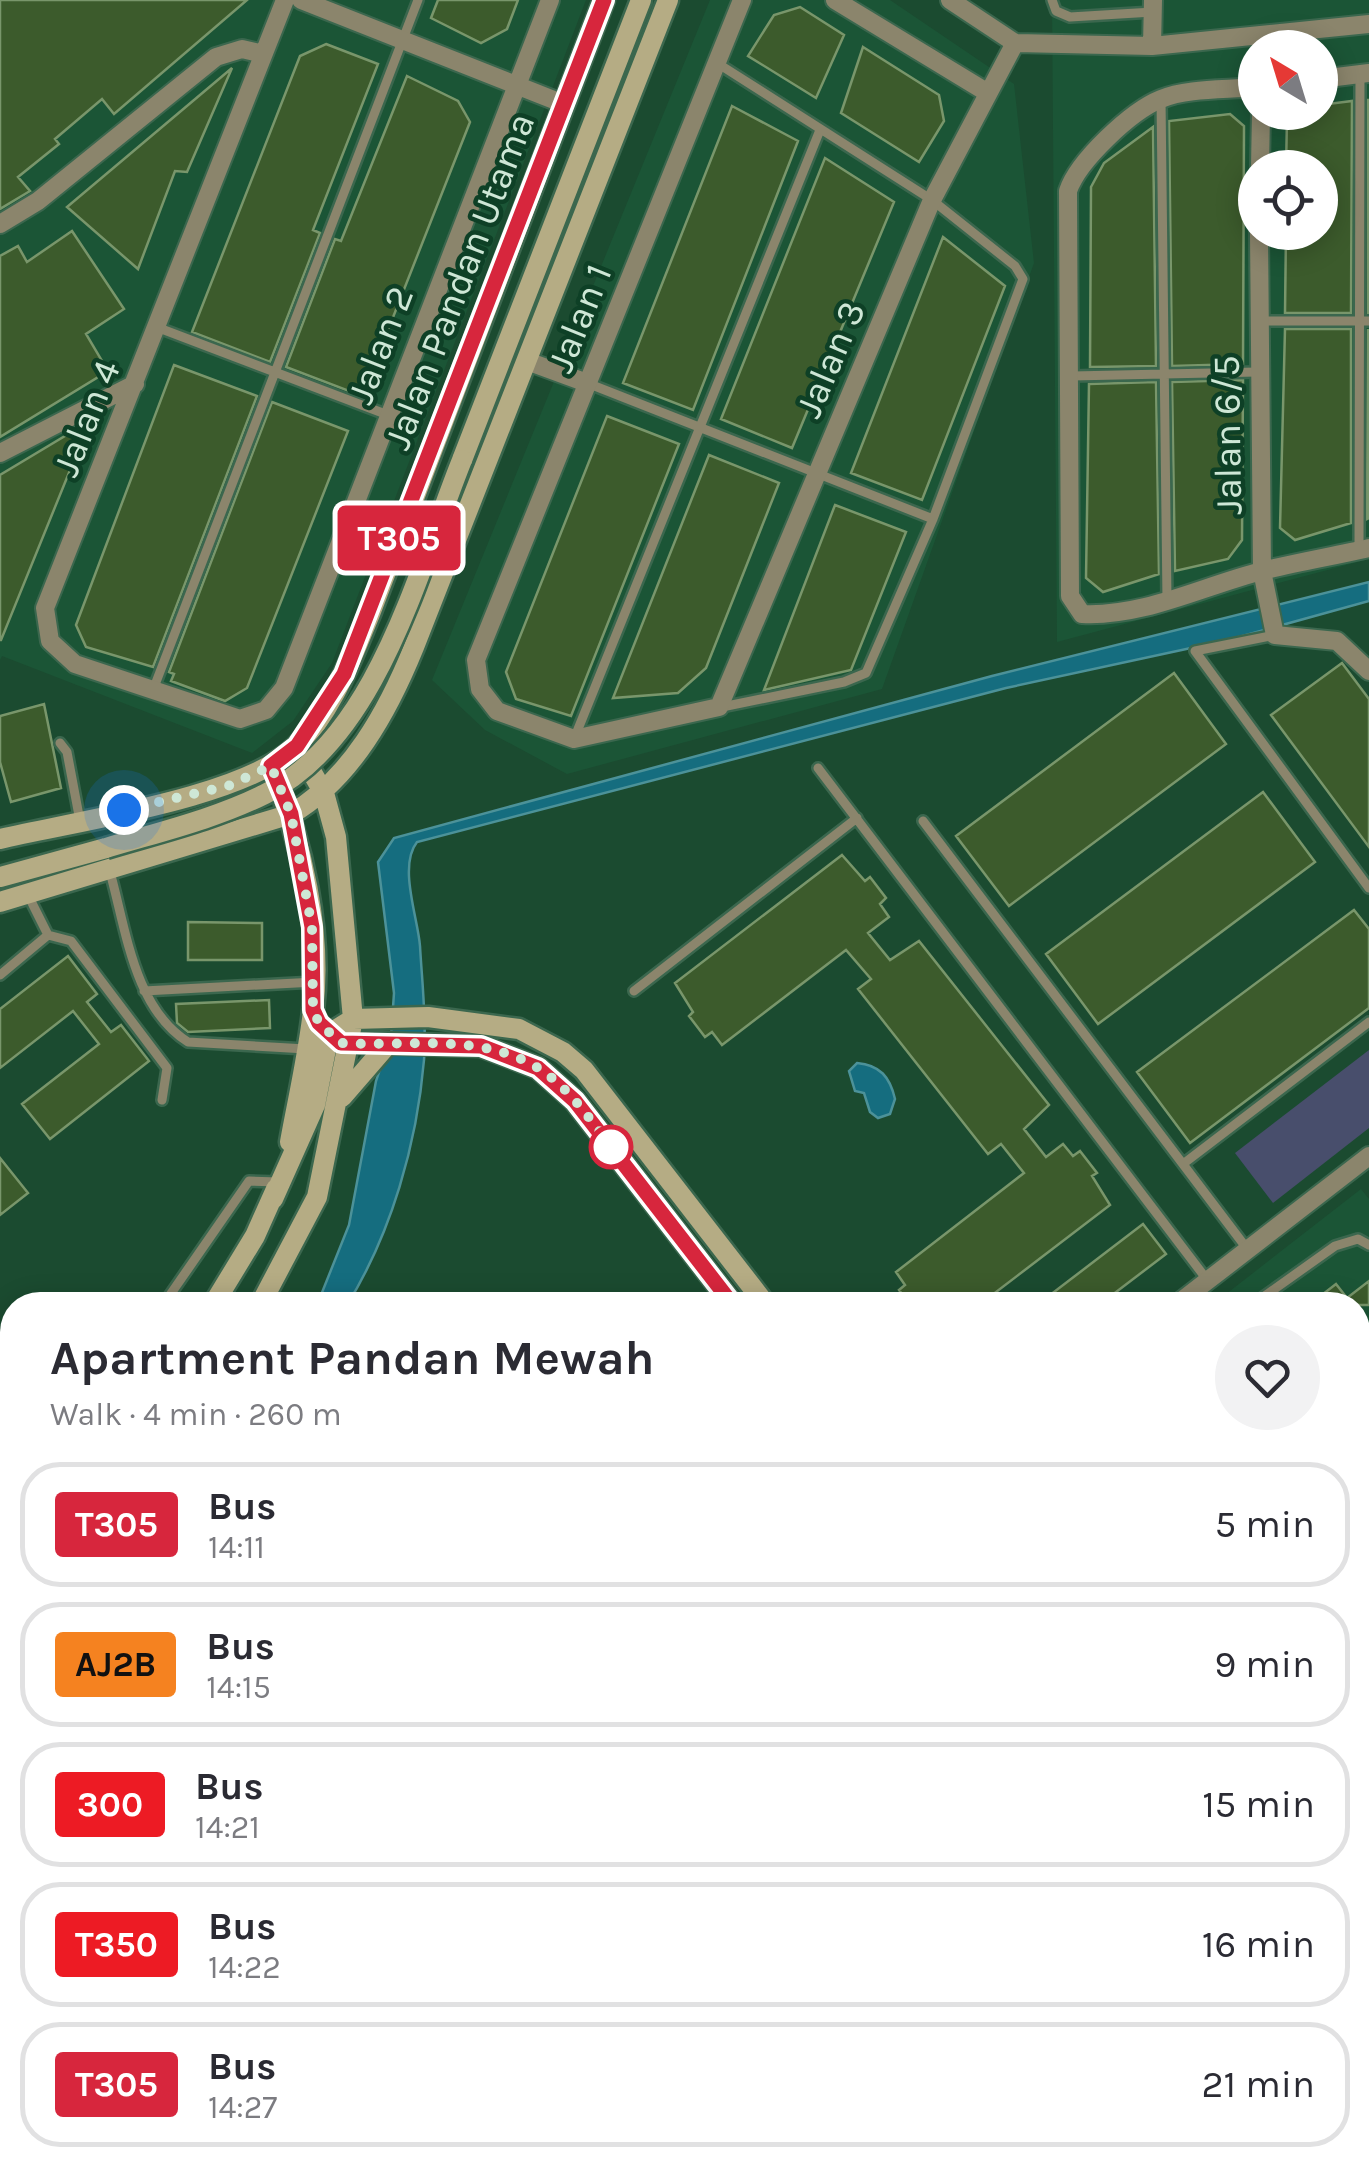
<!DOCTYPE html>
<meta charset="utf-8">
<style>
:root{--surface:#fff;--page:#f2f2f3;--text:#2b2b33;--muted:#7c7c81;--line:#e1e1e2}
body{margin:0;font-family:Karla,sans-serif;background:var(--page);color:var(--text);height:100vh;display:flex;flex-direction:column;font-size:38px;white-space:nowrap}
*{box-sizing:border-box;margin:0}
p{font-size:32px;color:var(--muted)}
.icon{flex:none;width:55px;height:55px;fill:none;stroke:currentColor;stroke-width:2;stroke-linecap:round;stroke-linejoin:round}
.map{position:relative;flex:1;overflow:hidden}
.sheet{position:absolute;left:0px;top:1292px;width:1370px;height:892px;display:flex;flex-direction:column;background:var(--surface);border-radius:40px 40px 0 0;box-shadow:0 5px 25px #0003}
.sheet>*{flex:none}
.badge{padding:0 20px;border-radius:8px;font-size:35px;line-height:65px}
.needle{width:65px;rotate:322deg}
.fabs{position:absolute;left:1238px;top:30px;display:grid;gap:20px}
.fabs a{display:grid;place-items:center;width:100px;height:100px;border-radius:50%;background:var(--surface);box-shadow:0 5px 25px #0003;font-size:50px}
.you{position:absolute;width:50px;height:50px;margin:-25px;border:8px solid #fff;border-radius:50%;background:#1a73e8;box-shadow:0 0 0 15px #1a73e833}
.map>.badge{position:absolute;translate:-50% -50%;box-shadow:0 0 0 5px #fff}
.round{display:grid;place-items:center;flex:none;width:105px;height:105px;border-radius:52px;background:var(--page)}
.summary{display:flex;align-items:center;justify-content:space-between;height:170px;padding:0 50px}
h1{font-size:48px;font-weight:700;line-height:75px}
ul{padding:0;list-style:none}
li{display:flex;align-items:center;gap:30px;height:125px;margin:0 20px 15px;padding:0 30px;border:5px solid var(--line);border-radius:40px}
li div{flex:1}
li b{display:block;font-size:38px}
li em{font-style:normal}
li .badge{min-width:110px;font-weight:700;text-align:center}
.map>svg:first-child{display:block}
</style>
<div class="map">
<svg width="1369" height="2184" viewBox="0 0 1369 2184">
<rect width="100%" height="100%" fill="#1b4b30"/>
<path fill="#1b5536" fill-rule="evenodd" d="M0,0h586l-254,663 -39,58 -41,32 -250,-97 -2,4z
M710,0h180l124,84 20,179 -152,426 -315,85 -82,-44 -53,-50z
M1052,0h317v559l-312,83zM1255,48h65v64h-65zM1255,168h65v64h-65z
M1361,1189l8,10v836l-11,-11v-719h-146z
M1102,2172h234l10,12h-259z"/>
<path fill="#484e6c" d="M1369,1050v78l-96,75 -38,-50z"/>
<path fill="#156d7f" stroke="#4c9299" stroke-width="2.5" d="M1369,582v19l-141,39 -222,48 -589,154c-19,24 1,76 3,104 2,36 7,78 4,114 -7,84 -33,174 -77,245h-30l32,-80 27,-144 15,-45 3,-43 -16,-131 16,-24 598,-162z
M857,1063c23,2 33,14 38,36l-5,15 -12,4 -8,-6 -6,-19 -9,-2 -6,-20z"/>
<path fill="#3c5b2c" stroke="#79966b" stroke-width="2.5" d="M0,0h247l-133,114 -12,-15 -47,40 4,5 -41,33 12,14 -30,18z
M438,0h80l-11,29 -26,14 -50,-25z
M800,7l44,28 -28,63 -68,-42 26,-41z
M326,44l52,20 -65,166 7,3 -50,129 -78,-30 108,-276z
M863,47l76,48 5,26 -25,41 -78,-49z
M232,68l-45,104 -12,-1 -37,98 -71,-62z
M407,76l51,25 12,21 -108,274 -76,-29 49,-128 6,2z
M1368,100h1v213h-1z
M1352,101l-1,212h-66l1,-81h34v-64h-34l1,-49 9,-7h24v-7z
M732,106l66,35 -105,269 -70,-27z
M1230,114l14,12 -1,238 -71,2 -3,-245z
M1153,127l3,239 -66,1 1,-180 13,-24z
M825,158l69,44 -102,246 -71,-29z
M72,231l52,78 -38,25 22,37 -108,66v-181l18,-10 9,16z
M943,237l62,49 -83,214 -71,-27z
M1285,329h66v194l-56,17 -15,-12z
M1368,329l1,189 -2,1z
M174,365l83,31 -104,271 -67,-20 -10,-22z
M1243,380l-1,160 -14,19 -53,12 -3,-189z
M1156,382l3,192 -56,18 -17,-14 3,-194z
M272,402l76,29 -101,257 -22,13 -54,-20 3,-7 -5,-2z
M607,416l72,28 -108,272 -55,-17 -10,-27z
M90,421l-89,219h-1v-165z
M709,455l70,28 -73,185 -28,25 -65,5z
M835,505l71,27 -55,138 -87,20z
M1342,663l27,36v148l-98,-132z
M1174,673l52,71 -217,162 -53,-70z
M44,704l17,84 -50,14 -11,-40v-46z
M1263,792l52,70 -217,162 -52,-70z
M842,855l23,26 5,-4 16,21 -6,6 9,13 -21,16 22,27 29,-19 130,164 -25,24 22,28 17,-13 10,12 7,-5 17,22 -5,3 18,29 -131,100h-69l-11,-15 6,-5 -9,-13 128,-99 -23,-29 -13,10 -130,-165 13,-10 -25,-29 -124,95 -10,-13 -7,5 -16,-21 4,-4 -18,-29z
M1354,910l15,19v79l-179,135 -53,-71z
M188,922l74,1v37h-74z
M68,956l29,38 -10,8 24,30 10,-7 28,36 -99,78 -28,-35 77,-60 -26,-33 -73,57v-59z
M269,1000l1,28 -82,4 -11,-9 -1,-19z
M0,1158l28,35 -28,22z
M1143,1224l23,30 -67,51h-62z
M1369,1281v24h-60l27,-21 11,14z"/>
<g fill="none" stroke-linecap="round" stroke-linejoin="round">
<g stroke="#3b674e" stroke-width="14">
<path id="service" d="M1052,0l4,11 14,6 83,-5
M717,63l215,137 83,66 8,13 -90,240 -67,154 -22,9 -122,25
M1161,99l6,502
M1260,321h109
M159,328l229,87
M1072,376l185,-4
M587,383l346,136
M1359,550l1,-476
M1275,635l-80,16 174,237
M153,690l265,-690
M574,739l246,-609
M60,743l7,9 13,69
M818,768l390,513
M923,821l325,429
M110,872c16,57 24,136 78,170l118,7
M48,935l23,6 96,127 -5,32
M0,975l48,-40 -20,-40
M144,991l171,-9
M634,991l223,-173
M1183,1164l186,-142
M163,1305l86,-124 29,1
M1252,1305l83,-59 23,-7 11,6
M0,1419l12,-7
M1358,1922l11,-9
M1358,1966l11,15
M1358,2159l11,14
M440,2172l9,12
M836,2172l9,12
M711,2184l16,-12
M786,2184l16,-12
M1044,2184l14,-12
M1111,2184l14,-12"/>
</g>
<g stroke="#3b674e" stroke-width="22">
<path id="minor" d="M285,0l-240,608 5,33 25,23 165,55 26,-9 18,-22 266,-688
M301,0l263,104
M742,0l-266,660 4,29 17,22 77,28 145,-32 213,-507 83,-157
M835,0l153,93
M950,0l65,43 137,3 217,-22
M1152,46l1,-46
M1320,79l49,-6
M1255,87c-28,3 -68,1 -94,12 -30,12 -83,62 -93,92l2,405 12,18c62,3 121,-28 180,-43 36,-9 72,-15 107,-23
M1260,168l1,-56
M0,224l38,-23 178,-144 26,-8 21,5
M1259,232l3,339 13,64 62,6 32,30
M527,361l60,22
M0,453l135,-69
M1176,1305l193,-149
M373,2184l15,-12"/>
</g>
<g stroke="#3b674e" stroke-width="25">
<path id="secondary" d="M462,460l179,-460
M272,769c30,72 51,164 41,242 -5,44 -15,87 -23,131
M0,839c76,-18 243,-41 296,-92 36,-35 55,-88 74,-133l234,-614
M0,877l106,-29
M0,902l291,-88c60,-35 97,-103 123,-167l254,-647
M339,1042l142,4 57,22 37,33 158,204
M342,1097l45,-52
M273,1199l42,-94 14,-71 24,-15 75,-2 91,12 44,23 21,18 182,235
M213,1305l42,-69 21,-47
M260,1305l57,-108 36,-178 -17,-182 -12,-44 -23,-39
M0,1564l12,-15
M0,1626l12,-15
M1358,2070l11,15
M1358,2111l11,14"/>
</g>
<use href="#service" stroke="#8b856c" stroke-width="9"/>
<use href="#minor" stroke="#8b856c" stroke-width="18"/>
<use href="#secondary" stroke="#b5ac84" stroke-width="20"/>
<g stroke="#3b674e" stroke-width="25" stroke-linecap="butt">
<path id="secondary-bridge" d="M106,848c53,-16 109,-29 159,-54 113,-56 153,-225 197,-334"/>
</g>
<use href="#secondary-bridge" stroke="#b5ac84" stroke-width="20"/>
</g>
<g fill="none" stroke-linecap="round" stroke-linejoin="round">
<g stroke="#fff" stroke-width="22">
<path id="line" d="M604,0l-260,674 -47,72 -26,20 20,48 21,113 1,83 6,13 22,20 140,3 57,22 37,33 158,204"/>
</g>
<use href="#line" stroke="#d7263d" stroke-width="15"/>
<path stroke="#cee7d6" stroke-width="10" stroke-dasharray="0 18" d="M124,810l104,-24 43,-20 20,48 21,113 1,83 6,13 22,20c64,4 139,-11 197,25 34,21 58,60 82,91l-9,-12"/>
</g>
<circle fill="#fff" stroke="#d7263d" stroke-width="5" cx="611" cy="1147" r="20"/>
<g text-anchor="middle" stroke-width="9" stroke-linejoin="round" paint-order="stroke">
<g font-size="38" fill="#cee7d6" stroke="#0e4026">
<text transform="translate(459 281) rotate(-69)" y="13">Jalan Pandan Utama</text>
<text transform="translate(579 318) rotate(-68)" y="13">Jalan 1</text>
<text transform="translate(380 345) rotate(-69)" y="13">Jalan 2</text>
<text transform="translate(830 359) rotate(-67)" y="13">Jalan 3</text>
<text transform="translate(86 418) rotate(-68)" y="13">Jalan 4</text>
<text transform="translate(1227 435) rotate(-91)" y="13">Jalan 6/5</text>
</g>
</g>
</svg>
<div class="fabs">
<a><svg class="needle" viewBox="-14 -14 28 28"><path d="M0-13l5 13h-10z" fill="#e53935"/><path d="M0 13l5-13h-10z" fill="#7c7c81"/></svg></a>
<a><svg class="icon" aria-label="locate" viewBox="0 0 24 24"><circle cx="12" cy="12" r="6"/><path d="M12 2v4M12 18v4M2 12h4M18 12h4"/></svg></a>
</div>
<div class="you" style="left:124px;top:810px"></div>
<b class="badge" style="left:399px;top:538px;background:#d7263d;color:#fff">T305</b>
<section class="sheet">
<div class="summary"><div><h1>Apartment Pandan Mewah</h1><p>Walk · 4 min · 260 m</p></div><a class="round"><svg class="icon" aria-label="heart" viewBox="0 0 24 24"><path d="M12 20l-8-8c-3-5 5-10 8-4 3-6 11-1 8 4z"/></svg></a></div>
<ul>
<li><span class="badge" style="background:#d7263d;color:#fff">T305</span><div><b>Bus</b><p>14:11</p></div><em>5 min</em></li>
<li><span class="badge" style="background:#f58220;color:#111">AJ2B</span><div><b>Bus</b><p>14:15</p></div><em>9 min</em></li>
<li><span class="badge" style="background:#ed1b24;color:#fff">300</span><div><b>Bus</b><p>14:21</p></div><em>15 min</em></li>
<li><span class="badge" style="background:#ed1b24;color:#fff">T350</span><div><b>Bus</b><p>14:22</p></div><em>16 min</em></li>
<li><span class="badge" style="background:#d7263d;color:#fff">T305</span><div><b>Bus</b><p>14:27</p></div><em>21 min</em></li>
</ul>
</section>
</div>
